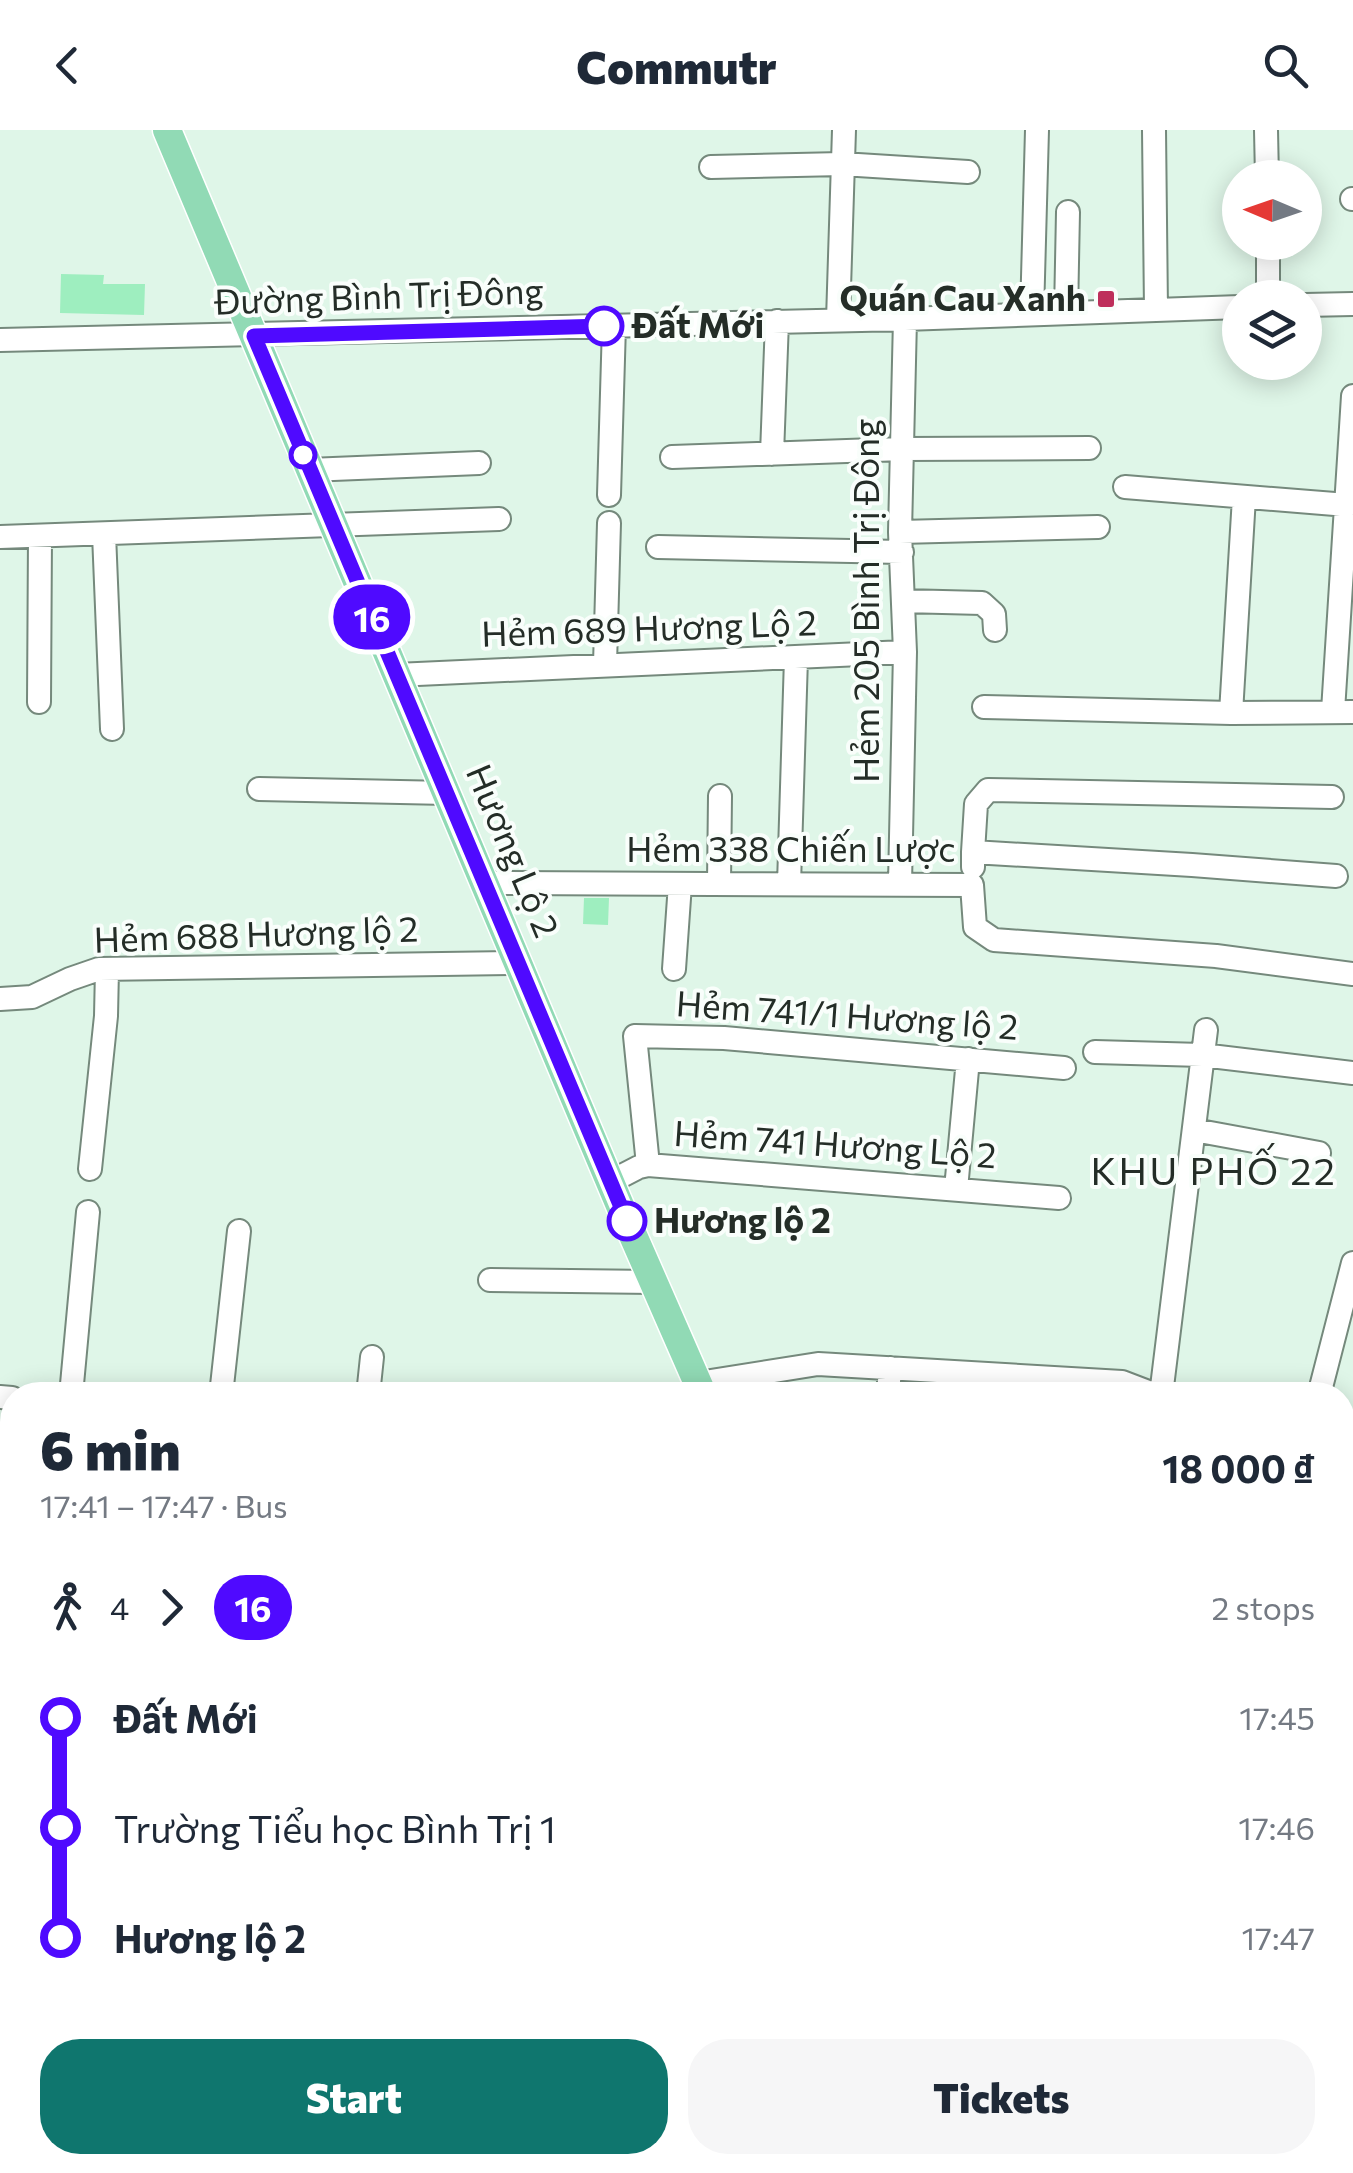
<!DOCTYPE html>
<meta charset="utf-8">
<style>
:root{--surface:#fff;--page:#f6f6f7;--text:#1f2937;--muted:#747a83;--accent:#0f766e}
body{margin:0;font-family:Commissioner,sans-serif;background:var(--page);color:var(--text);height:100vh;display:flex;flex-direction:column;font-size:38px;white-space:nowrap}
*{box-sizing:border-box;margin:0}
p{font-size:32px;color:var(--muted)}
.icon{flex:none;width:55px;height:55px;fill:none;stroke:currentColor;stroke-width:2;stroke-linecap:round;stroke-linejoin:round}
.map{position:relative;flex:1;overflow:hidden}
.details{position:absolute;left:0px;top:1252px;width:1355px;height:792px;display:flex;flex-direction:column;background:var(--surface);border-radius:40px 40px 0 0;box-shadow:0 5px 25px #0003}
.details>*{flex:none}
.badge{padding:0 20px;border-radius:32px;font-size:35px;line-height:65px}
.needle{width:65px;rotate:272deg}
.buttons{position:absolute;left:1222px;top:30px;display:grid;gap:20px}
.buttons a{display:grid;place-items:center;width:100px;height:100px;border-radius:50%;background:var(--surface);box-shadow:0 5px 25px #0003;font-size:50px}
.map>.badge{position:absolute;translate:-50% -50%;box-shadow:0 0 0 5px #fff}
.legs{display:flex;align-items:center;gap:15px;height:110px;padding:0 40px;font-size:32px}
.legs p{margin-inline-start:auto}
.summary{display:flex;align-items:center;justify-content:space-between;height:170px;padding:0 40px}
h1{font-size:55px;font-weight:800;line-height:75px}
.cta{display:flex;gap:20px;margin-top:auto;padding:20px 40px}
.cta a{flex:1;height:115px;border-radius:40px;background:var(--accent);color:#fff;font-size:40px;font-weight:800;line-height:115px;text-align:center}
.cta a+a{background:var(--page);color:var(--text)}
ul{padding:0 40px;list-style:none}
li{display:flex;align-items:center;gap:35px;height:110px;font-size:38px}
li i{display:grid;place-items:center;width:15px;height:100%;margin:0 12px;background:currentColor}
li i::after{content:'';width:25px;height:25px;margin:-12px;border:8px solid;border-radius:50%;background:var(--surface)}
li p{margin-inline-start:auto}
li:first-child i{background:linear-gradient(#0000 50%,currentColor 0)}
li:last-child i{background:linear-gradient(currentColor 50%,#0000 0)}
header{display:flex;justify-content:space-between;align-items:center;height:130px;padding:0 40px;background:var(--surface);font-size:45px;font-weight:800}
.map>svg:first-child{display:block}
</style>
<header><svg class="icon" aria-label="back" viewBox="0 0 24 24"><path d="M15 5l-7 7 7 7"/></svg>Commutr<svg class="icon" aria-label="search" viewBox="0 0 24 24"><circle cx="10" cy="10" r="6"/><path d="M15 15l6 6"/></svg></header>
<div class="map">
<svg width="1353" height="2043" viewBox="0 0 1353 2043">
<rect width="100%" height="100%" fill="#dff6e8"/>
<path fill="#cfedda" d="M1342,1402l11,3v447l-11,-63z
M1353,1930v113h-278l3,-11h264l1,-99z"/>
<path fill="#9eeebf" d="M61,144l43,1 -1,9h42l-1,31 -84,-2z
M584,768h25l-1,27 -25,-1z"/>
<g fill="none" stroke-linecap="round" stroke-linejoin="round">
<g stroke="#75897c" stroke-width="26">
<path id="minor" d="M1154,0l2,180
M1266,0l1,48
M711,37l131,-3 126,8
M1352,69h1
M1268,112v56
M1305,175l48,-1
M1066,183l2,-101
M1032,184l5,-184
M838,190l6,-190
M0,210l905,-21 335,-12
M772,324l5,-133
M672,327l231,-8 186,-1
M309,340l170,-7
M1125,357l222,18
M609,365l5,-170
M900,402l198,-5
M104,404l8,195
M0,407l499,-18
M658,417l244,5
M903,471l79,2 12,11 1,16
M605,534l4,-141
M396,545l509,-23
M39,572l1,-166
M984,577l247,6 122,-1
M1333,581l20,-315
M1231,583l13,-216
M259,659l188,4
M973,722l3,-48 12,-14 344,7
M973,737v-15l219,13 144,11
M485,753l487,2 3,42 19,13 222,16 137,18
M719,753l1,-87
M900,753l5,-231 -5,-120 5,-213
M789,754l7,-226
M674,839l6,-85
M0,869l32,-2 38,-18 29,-10 419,-6
M1095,922l107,3 151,18
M1194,1000l125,23
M648,1035l-13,-129 89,2 340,30
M90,1039l16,-153 1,-47
M610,1052l29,-15 9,-2 411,33
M956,1059l12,-130
M490,1150l164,2
M698,1253l120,-19 304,18 34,13
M71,1265l17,-183
M221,1265l18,-164
M368,1265l4,-38
M888,1265l2,-27
M1161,1265l45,-365
M1319,1265l34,-132
M0,1267l12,1
M1342,1315l11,2
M0,1542l12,1
M12,1618l-10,100 -1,42 9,41 2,80
M1342,1655l11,-2
M1342,1829l11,50
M1342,1955l11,-3
M0,1995l12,2
M189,2032l5,11
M11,2043l2,-11
M1160,2043l3,-11"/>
</g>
<g stroke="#fff" stroke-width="31">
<path id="major" d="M167,0l454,1078 82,187
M1342,1913l11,-2
M1039,2032l5,11
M570,2043l103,-11
M1064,2043l3,-11"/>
</g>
<use href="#minor" stroke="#fff" stroke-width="22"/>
<use href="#major" stroke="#91dab5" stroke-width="28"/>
</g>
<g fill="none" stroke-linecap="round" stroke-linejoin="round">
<g stroke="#fff" stroke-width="22">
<path id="line-1" d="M604,196l-350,10 373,885"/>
</g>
<use href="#line-1" stroke="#4f0aff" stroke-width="15"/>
</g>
<rect fill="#be2f5b" stroke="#f9fefb" stroke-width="4" x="1096" y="159" width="20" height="20" rx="5"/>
<g fill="#fff" stroke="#4f0aff" stroke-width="5">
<circle cx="604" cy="196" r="18"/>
<circle cx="303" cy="325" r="12"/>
<circle cx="627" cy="1091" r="18"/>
</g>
<g text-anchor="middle" stroke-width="8" stroke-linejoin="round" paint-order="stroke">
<g font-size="35" fill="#242d27" stroke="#f9fefb">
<text transform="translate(379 167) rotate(-2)" y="12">Đường Bình Trị Đông</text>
<text transform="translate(867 471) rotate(-90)" y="12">Hẻm 205 Bình Trị Đông</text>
<text transform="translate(649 499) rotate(-2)" y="12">Hẻm 689 Hương Lộ 2</text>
<text x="791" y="732">Hẻm 338 Chiến Lược</text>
<text transform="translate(512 721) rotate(67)" y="12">Hương Lộ 2</text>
<text transform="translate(256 805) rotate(-2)" y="12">Hẻm 688 Hương lộ 2</text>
<text transform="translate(847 886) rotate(4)" y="12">Hẻm 741/1 Hương lộ 2</text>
<text transform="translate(835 1015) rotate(4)" y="12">Hẻm 741 Hương Lộ 2</text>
</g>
<g font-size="35" font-weight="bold" fill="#242d27" stroke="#f9fefb" text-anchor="end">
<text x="1086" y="181">Quán Cau Xanh</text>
</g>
<g font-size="35" font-weight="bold" fill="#242d27" stroke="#f9fefb" text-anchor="start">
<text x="632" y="208">Đất Mới</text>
<text x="654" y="1103">Hương lộ 2</text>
</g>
<g font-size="38" letter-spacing="2.5" fill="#242d27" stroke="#f9fefb">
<text x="1214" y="1055">KHU PHỐ 22</text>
</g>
</g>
</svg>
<div class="buttons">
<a><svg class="needle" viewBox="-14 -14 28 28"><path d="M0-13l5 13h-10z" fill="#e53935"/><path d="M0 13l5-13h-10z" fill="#747a83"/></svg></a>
<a><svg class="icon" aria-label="layers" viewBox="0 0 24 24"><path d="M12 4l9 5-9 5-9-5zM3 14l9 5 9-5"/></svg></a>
</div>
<b class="badge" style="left:372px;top:487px;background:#4f0aff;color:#fff">16</b>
<section class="details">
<div class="summary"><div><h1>6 min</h1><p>17:41 – 17:47 · Bus</p></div><b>18 000 ₫</b></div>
<div class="legs"><svg class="icon" aria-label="walk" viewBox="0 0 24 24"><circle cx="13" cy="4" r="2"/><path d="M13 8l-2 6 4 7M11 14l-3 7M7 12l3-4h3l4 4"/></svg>4<svg class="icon" aria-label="forward" viewBox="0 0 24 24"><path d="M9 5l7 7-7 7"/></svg><b class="badge" style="background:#4f0aff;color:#fff">16</b><p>2 stops</p></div>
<ul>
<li><i style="color:#4f0aff"></i><b>Đất Mới</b><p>17:45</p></li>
<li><i style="color:#4f0aff"></i><span>Trường Tiểu học Bình Trị 1</span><p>17:46</p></li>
<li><i style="color:#4f0aff"></i><b>Hương lộ 2</b><p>17:47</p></li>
</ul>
<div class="cta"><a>Start</a><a>Tickets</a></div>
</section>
</div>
